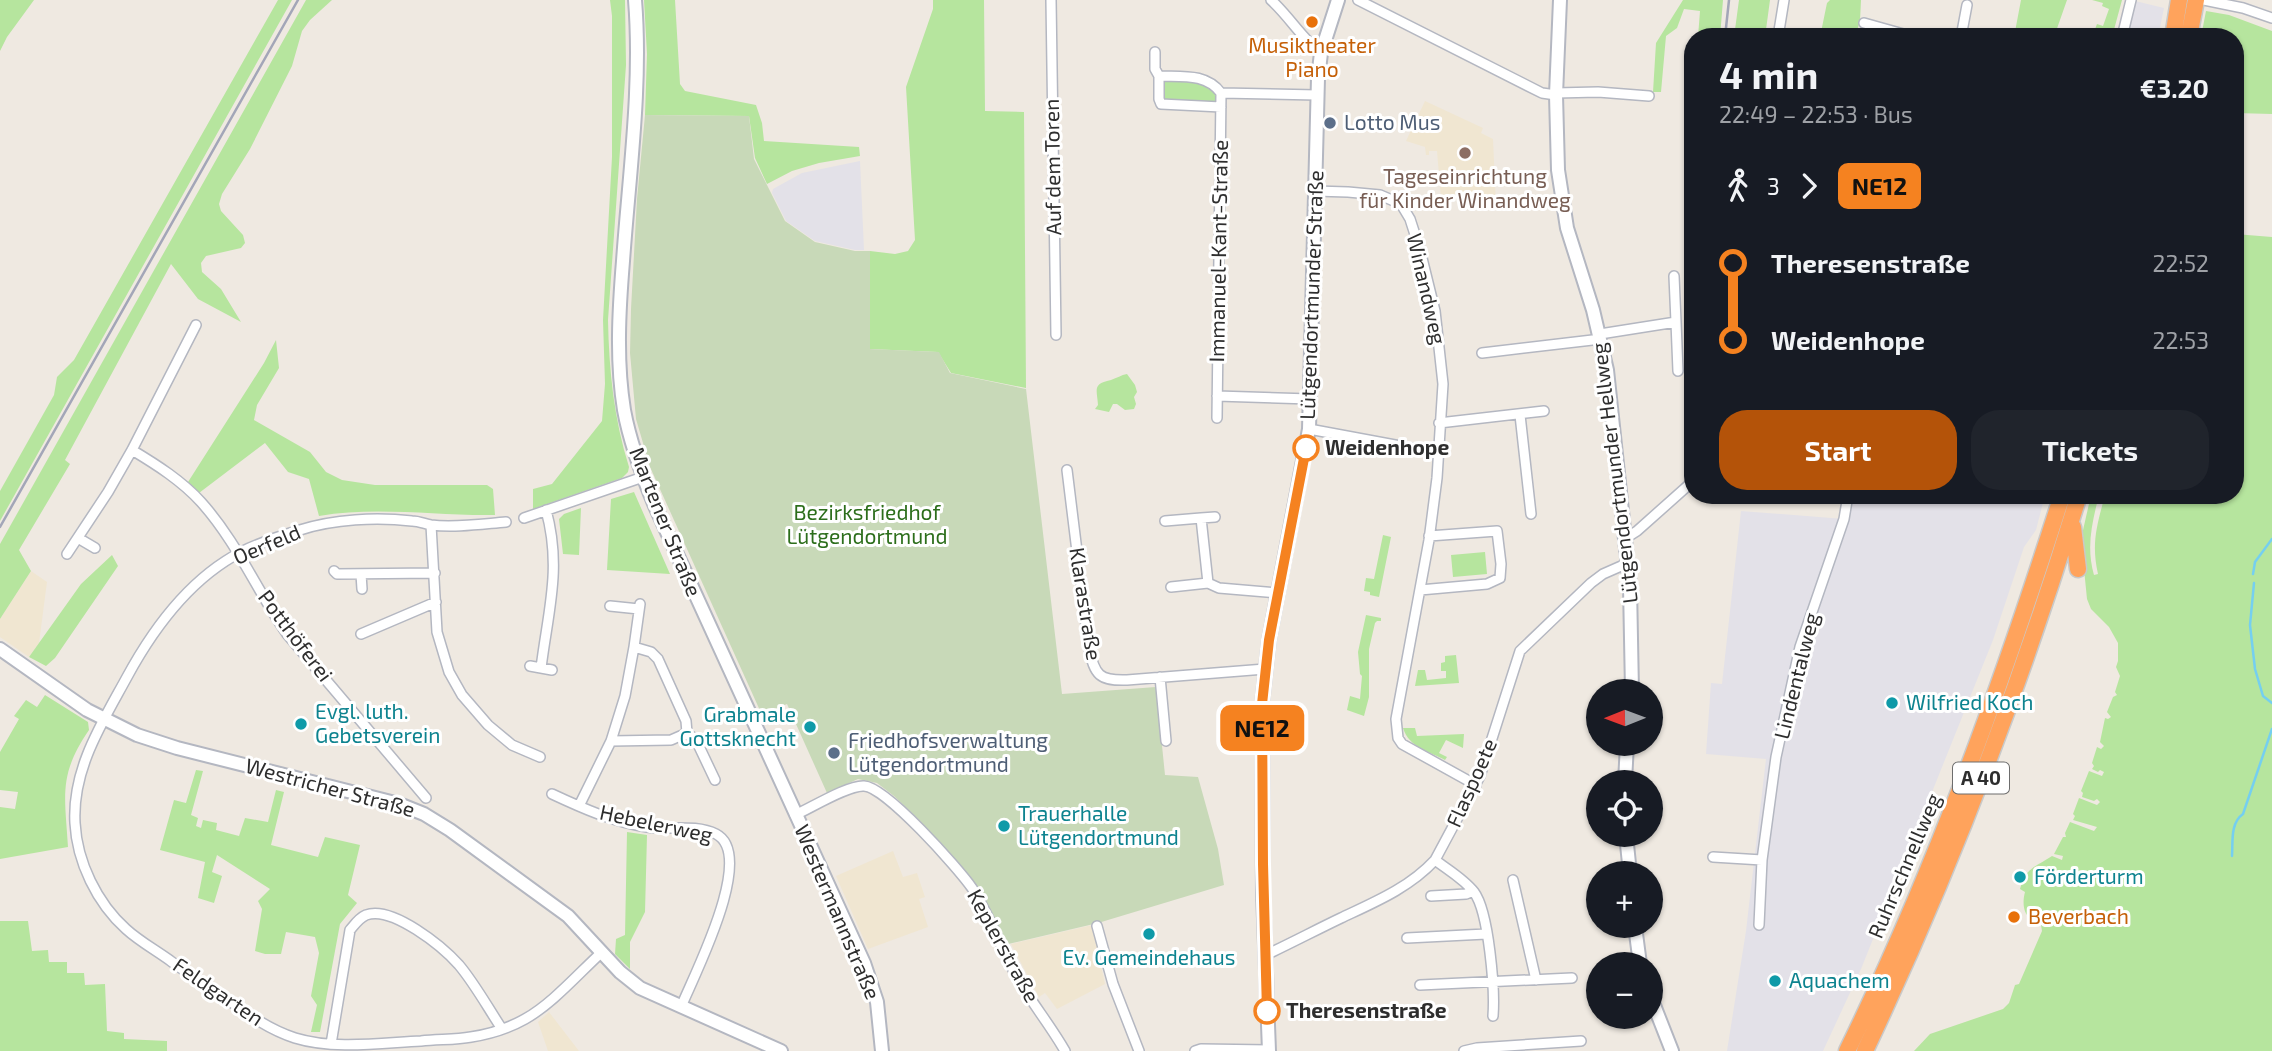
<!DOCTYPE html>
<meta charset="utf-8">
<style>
:root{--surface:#171b24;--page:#20242c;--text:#f1f3f6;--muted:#9ea1a6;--accent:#b45309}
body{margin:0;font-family:"Exo 2",sans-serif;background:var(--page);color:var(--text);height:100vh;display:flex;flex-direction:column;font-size:26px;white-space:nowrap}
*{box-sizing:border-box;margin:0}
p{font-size:23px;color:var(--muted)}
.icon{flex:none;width:38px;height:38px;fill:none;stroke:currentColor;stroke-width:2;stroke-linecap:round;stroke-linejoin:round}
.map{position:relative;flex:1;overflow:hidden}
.drawer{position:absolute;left:1684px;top:28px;width:560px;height:476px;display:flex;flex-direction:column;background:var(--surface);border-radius:28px;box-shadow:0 2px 5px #0004}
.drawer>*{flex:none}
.badge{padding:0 14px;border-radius:10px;font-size:24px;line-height:46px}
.needle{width:46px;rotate:269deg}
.tools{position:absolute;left:1586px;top:679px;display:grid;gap:14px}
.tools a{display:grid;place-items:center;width:77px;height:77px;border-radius:50%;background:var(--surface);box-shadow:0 2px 5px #0004;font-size:35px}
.map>.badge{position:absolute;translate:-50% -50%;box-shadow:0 0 0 4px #fff}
.legs{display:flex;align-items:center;gap:10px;height:77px;padding:0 35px;font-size:23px}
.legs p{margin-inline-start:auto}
.head{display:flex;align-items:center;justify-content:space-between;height:119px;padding:0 35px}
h1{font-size:38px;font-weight:700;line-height:52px}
.action{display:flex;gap:14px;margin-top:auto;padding:14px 35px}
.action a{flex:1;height:80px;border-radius:28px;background:var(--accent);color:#fff;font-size:28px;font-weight:700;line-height:80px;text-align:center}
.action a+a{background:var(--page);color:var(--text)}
ul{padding:0 35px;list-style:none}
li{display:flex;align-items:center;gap:24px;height:77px;font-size:26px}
li i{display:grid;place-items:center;width:10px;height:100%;margin:0 9px;background:currentColor}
li i::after{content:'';width:18px;height:18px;margin:-9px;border:5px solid;border-radius:50%;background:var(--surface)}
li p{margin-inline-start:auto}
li:first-child i{background:linear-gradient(#0000 50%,currentColor 0)}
li:last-child i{background:linear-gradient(currentColor 50%,#0000 0)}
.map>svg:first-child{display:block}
</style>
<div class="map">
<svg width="2272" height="1051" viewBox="0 0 2272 1051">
<rect width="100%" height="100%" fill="#efe9e1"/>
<path fill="#e3e1e8" d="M2131,0l33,8 -6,29h-36z
M860,161l4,89h-9l-40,-9 -29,-20 -14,-28 1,-4 29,-16z
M1848,495h197l-9,35 -12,17 -31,93 -132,329 -38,82h-96l19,-120 20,-172 -60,-5 5,-71 11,1 19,-173 103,8z"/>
<path fill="#f0e6d1" d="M1425,101l58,27 -2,5 12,6 3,66 -55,-7 -4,-47h-8v4h-3l-1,-8 -19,-6z
M31,571l16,11 -8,61 -10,14 -29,-20v-18z
M893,851l10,26 14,-4 8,24 -6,2 9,28 -60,22 -32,-73z
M1092,925l13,59 -48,25 -12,-16 -6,4 -28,-53z
M549,1012l30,39h1h-32l-10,-29z"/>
<path fill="#b6e59e" d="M0,0h34l-27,37 -7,14z
M278,0h14l-292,521v-30l54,-96 3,-18 17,-17z
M306,0h26l-22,20 -8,11 -10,35 -42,83 -28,45 -3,10 2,7 22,24 2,8 -4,5 -35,8 -5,7 1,9 19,17 20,33 -43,-23 -27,-35 -106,196 5,4 -51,86 12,21 -31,48v-75z
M610,0h15l1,65 -18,255c1,51 6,99 21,147l-1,5 -6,6 -89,31v-20l19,-5 50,-63 3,-37 -2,-64 9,-163v-141z
M644,0h31l5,84 5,7 71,14 6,18 2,18 95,6 1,9 -41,7 -27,8 -25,13 -12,-26 -6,-42 -104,-1 2,-61z
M933,0h51l1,111 39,1 2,276 -75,-15 -13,-21 -69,-3 1,-98 25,3 13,-3 7,-11 -9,-153 27,-78z
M1683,0h40l-3,37h-22l2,-26 -16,-2 -7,19 -11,8 -5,56h-8l3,-49z
M1739,0h31l-5,37h-31z
M1830,0h31l-1,21 -5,16h-35l7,-34z
M2021,0h46l-13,37h-40z
M2092,0h30l-10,37h-12v-3l-6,-2 3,-8 6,2 6,-17 -7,-3 1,-3z
M2206,11l23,4 43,16v83l-37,-1v-76h-34z
M1164,79l42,3c6,7 13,11 9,20l-52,-1z
M2235,234l37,3v814h-358l16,-17 73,-25 6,-6 6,-18 4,-1 23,-53 -1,-6 5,-12 -6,-3 -5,11c-12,-4 -13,-18 -10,-29l-5,-3c6,-22 14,-21 32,-33l10,4 1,-4 -9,-2 9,-17h3l-1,-4 5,-11 24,9 3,-4 -24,-7 2,-4 -2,-2 6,-16 18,7 3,-3 -3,-3 -3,2 -12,-4 1,-4 -2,-2 8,-20 13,5 2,-4 -4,-2 -2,2 -6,-3 2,-3 -2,-3 5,-16 4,2 3,-3 -4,-4 5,-24 3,1 3,-2 -4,-5 6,-15 4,-2 -2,-3 5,-16 -4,-9 2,-6v-18l-9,-16 -18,-18 -4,-10 -6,-60 10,-44h8c-7,28 -13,52 -5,80l4,-1c-7,-31 -1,-49 7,-79h130z
M276,340l3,28 -22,37 -3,15 56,32 16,20 16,8 33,5h112l6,4 2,26c-59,1 -118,-9 -176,1l-10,-37 -21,-7 -23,-29 -66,50 -11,-11 76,-119z
M1127,374l8,11 2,7 -3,5 2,7 -2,5 -9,1 -8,-6h-4l-4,8 -14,-3 3,-4c-1,-16 -6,-21 13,-25 6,-2 10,-5 16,-6z
M634,492l36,82 -63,-4 4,-71z
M581,508l-2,47 -16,-1 -4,-35 5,-5z
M1383,535l8,2 -12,60 -9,-2v-3l-6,-1 2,-13 8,1z
M1485,552l2,22 -34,3 -2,-22z
M112,555l6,11 -63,92 -9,8 -17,-9 52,-73z
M1366,615l15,3v3h-4l-2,2 -6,26v48l-5,19 -17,-6 3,-14 10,3 2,-23 -2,-2 -2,-22z
M1456,655l3,28 -44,3 3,-16h7l2,10 19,-2v-7h-5v-8l4,-1v-6z
M45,695l43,27 1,8c-31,45 -24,66 -21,117l-68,12v-52l15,2 3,-17 -18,-2v-38l19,-33 -5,-3 12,-16 11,7z
M1403,728h12l2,8 47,-2 -1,14 -17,-8 -7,13 8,4 -2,3c-14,-8 -36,-12 -42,-32z
M196,770l7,1 -12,44 7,3 -2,8 5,2 2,-8 14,3 -1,7 23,6 6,-18 23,4 8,-32 8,2 -13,53 47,12 7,-20 35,8 -12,50 9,8 -17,21 -20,108h-9l6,-27 -6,-9 8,-43 -4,-16 -29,-5 -5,22h-16l-10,-3 7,-42 -4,-8 12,-12 -53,-34 -5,17 10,4 -8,27 -16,-5 7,-36 -45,-12 14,-50 12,3z
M627,832l20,3 -2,77 -15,30v27l-15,-15 1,-15 9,-4z
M0,921h28l4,30 16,-1 1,12h18v11h17l1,12 20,-1 2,47 17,2v6l43,2v10h-167z"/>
<path fill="#c8d9b8" d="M645,115l104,1 5,43 31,62 30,21 40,9h15v98l69,3 11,21 76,16 36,305 94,-7 9,88 33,2 20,72 6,36 -126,38 -90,21 -32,-58 -59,-68 -23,-22 -17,-13 -19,-4 -31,14 -40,-89 -25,11 -112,-248 -14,-48 -6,-66 1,-44 6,-110z"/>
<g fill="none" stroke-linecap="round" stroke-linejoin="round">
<path stroke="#75cff0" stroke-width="2.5" d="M2253,574l2,-12 17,-23
M2254,583l-4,42 5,44 8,27 9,7
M2232,856c1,-14 -2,-33 11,-42l29,-85"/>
<g stroke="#b4b7c1" stroke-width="12">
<path id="street" d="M1051,0l5,335
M1271,0c18,16 31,39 50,53
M1358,0l184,93 14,2
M2204,0l39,8 29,10
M1864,23l50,14
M1778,37l6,-37
M1961,37l6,-32
M2122,37l9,-37
M1155,52v17l4,7
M1221,93l96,2
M1556,93l42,-1 51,4
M1315,191l33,1 32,3 21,9 9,15 10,31 15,61 8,73 -6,94 -8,62 -33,179 2,19 4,6 74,41
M1674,276l2,46
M1600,334l76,-12 2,49
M1482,353l119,-14
M1217,396l93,3
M1520,415l11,99
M1217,418l4,-325c-15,-20 -39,-16 -62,-17v23l2,5 60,3
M1439,423l105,-12
M1309,429l129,24
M132,450c25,15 50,31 69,52 36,40 56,89 86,132l139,164
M1067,470l22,179c6,26 10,32 38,31l138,-11
M1215,517l-14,1 7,65 11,5 59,5
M524,518l119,-41
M1165,521l36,-3
M506,522c-24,2 -51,6 -75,3 -6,-1 -12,-4 -19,-4 -36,-4 -78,-2 -112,9 -20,6 -41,13 -59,22 -50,26 -88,77 -114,125 -25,46 -55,92 -52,146 2,39 22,80 51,106 13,12 31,22 46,33 14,10 28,19 42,28 26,18 50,38 81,48 39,12 86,5 126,3 17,-2 34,-1 50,-4 19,-3 38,-9 54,-18 27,-15 53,-45 76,-66
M431,525l6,107 12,40 13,23 26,30 24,20 28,12
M78,538l17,10
M1626,538l11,-7 55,-49
M67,554l41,-62 24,-42 64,-125
M334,571l3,3 98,-1
M361,574l1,15
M1171,587l37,-4
M1420,590l67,-6 13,-6 1,-14 -4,-33 -68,5
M610,606l29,3
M361,634l75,-32
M634,647l6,-43
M530,666l22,4
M541,668c7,-57 21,-100 5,-158
M1160,677l6,64
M687,733l9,7 19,40
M552,794c30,14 61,28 95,33 22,3 49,-3 69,7 41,21 -23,143 -35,173
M579,806l32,-65 60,-1 16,-7 -1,-12 -28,-62 -7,-7 -17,-5 -9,49 -14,45
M795,815c16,-7 53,-30 69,-29 22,1 94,82 108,102 20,30 30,65 49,96 14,23 31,44 44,67
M1713,857l49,3
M1435,860c13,10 29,19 39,32 15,20 21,98 19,124
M1513,880l23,100
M1431,896l35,-2 7,-3
M1759,925l3,-65 14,-103 24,-110 44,-128 4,-24
M1097,926l16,58 26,67
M1407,938l79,-4
M1265,953l7,-1c23,-11 46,-23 69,-34 34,-16 68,-30 94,-58l45,-84 40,-125 71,-68 12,-9 25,-11
M1420,985l152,-7
M331,1044l19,-114c5,-6 9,-12 16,-15 26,-10 77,32 93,50 16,19 29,43 43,64
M1195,1051l6,-2 68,1
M1464,1051l13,-3 104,-7"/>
</g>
<g stroke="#b4b7c1" stroke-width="16">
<path id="secondary" d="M635,0c7,85 -6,176 -12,261 -4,49 -7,100 1,149 6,33 18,65 31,96l209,457 13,39 5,49
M1560,0l-4,95 2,75 9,58 26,82 14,60 23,216 2,105
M0,649l87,61 50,25 40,13 222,56 25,10 26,16 118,86 52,56 20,16 141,63
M1625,782l2,-38
M1626,835l4,38
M1635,926l5,38
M1650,995l22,56
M1269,1051l-6,-159 -1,-188 7,-64 40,-211 9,-351 3,-25 17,-53"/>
</g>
<g stroke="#c9c9c9" stroke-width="19">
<path id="highway" d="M2173,37l6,-37
M2189,37l7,-37
M2073,527l5,42
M1847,1051c87,-178 155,-367 215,-556
M1865,1051c85,-180 156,-366 214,-556"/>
</g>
<use href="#street" stroke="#fff" stroke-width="9"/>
<use href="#secondary" stroke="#fff" stroke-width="12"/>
<use href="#highway" stroke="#ffa35c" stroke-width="16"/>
<path stroke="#a3a6b8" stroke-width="2.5" d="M1725,37l4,-37
M0,527l298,-527"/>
</g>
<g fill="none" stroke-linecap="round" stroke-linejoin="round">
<g stroke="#fff" stroke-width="16">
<path id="line-1" d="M1267,1011l-4,-147 -1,-160 7,-64 37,-192"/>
</g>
<use href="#line-1" stroke="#f58220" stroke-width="10"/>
</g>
<g fill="#e8710a" stroke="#fff" stroke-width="2.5">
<circle cx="1312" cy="22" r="7"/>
<circle cx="2014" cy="917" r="7"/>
</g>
<g fill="#5c6f8a" stroke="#fff" stroke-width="2.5">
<circle cx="1330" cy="123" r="7"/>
<circle cx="834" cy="753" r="7"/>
</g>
<circle fill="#8d6e63" stroke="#fff" stroke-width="2.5" cx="1465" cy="153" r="7"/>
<g fill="#fff" stroke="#f58220" stroke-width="3.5">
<circle cx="1306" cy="448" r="12"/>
<circle cx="1267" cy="1011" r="12"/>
</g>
<g fill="#0f9aa8" stroke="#fff" stroke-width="2.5">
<circle cx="1892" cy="703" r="7"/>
<circle cx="301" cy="724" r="7"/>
<circle cx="810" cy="727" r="7"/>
<circle cx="1004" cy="826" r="7"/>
<circle cx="2020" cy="877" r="7"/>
<circle cx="1149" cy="934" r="7"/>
<circle cx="1775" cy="981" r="7"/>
</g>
<g text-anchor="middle" stroke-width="6" stroke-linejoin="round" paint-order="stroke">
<rect fill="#fff" stroke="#6d6d6d" stroke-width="2" x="1953" y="762.5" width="56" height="31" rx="5"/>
<g font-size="19" font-weight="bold" fill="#2e2e2e">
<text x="1981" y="785">A 40</text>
</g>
<g font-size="21" fill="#c56008" stroke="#fff">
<text x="1312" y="53">Musiktheater<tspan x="1312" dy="24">Piano</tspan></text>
<text x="2028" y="924" text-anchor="start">Beverbach</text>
</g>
<g font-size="21" fill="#4e5e75" stroke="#fff" text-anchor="start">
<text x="1344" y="130">Lotto Mus</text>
<text x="848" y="748">Friedhofsverwaltung<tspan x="848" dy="24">Lütgendortmund</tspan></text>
</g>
<g font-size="21" fill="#2e2e2e" stroke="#fff">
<text transform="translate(1053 167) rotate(-91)" y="7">Auf dem Toren</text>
<text transform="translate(1219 251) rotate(-89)" y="7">Immanuel-Kant-Straße</text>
<text transform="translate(1426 289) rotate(77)" y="7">Winandweg</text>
<text transform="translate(1312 295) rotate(-88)" y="7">Lütgendortmunder Straße</text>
<text transform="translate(1615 473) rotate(-97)" y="7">Lütgendortmunder Hellweg</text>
<text transform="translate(665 522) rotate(68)" y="7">Martener Straße</text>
<text transform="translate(267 545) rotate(-23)" y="7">Oerfeld</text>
<text transform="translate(1085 604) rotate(81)" y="7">Klarastraße</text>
<text transform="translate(295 636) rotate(53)" y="7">Potthöferei</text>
<text transform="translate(1797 676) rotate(-76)" y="7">Lindentalweg</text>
<text transform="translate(1472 783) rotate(-66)" y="7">Flaspoete</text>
<text transform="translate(330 788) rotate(15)" y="7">Westricher Straße</text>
<text transform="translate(656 824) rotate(12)" y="7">Hebelerweg</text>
<text transform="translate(1905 866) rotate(-67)" y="7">Ruhrschnellweg</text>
<text transform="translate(837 912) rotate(67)" y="7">Westermannstraße</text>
<text transform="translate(1003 946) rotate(61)" y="7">Keplerstraße</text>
<text transform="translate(218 992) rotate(34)" y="7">Feldgarten</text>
</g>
<g font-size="21" fill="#785e54" stroke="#fff">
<text x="1465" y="184">Tageseinrichtung<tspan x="1465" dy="24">für Kinder Winandweg</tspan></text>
</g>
<g font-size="21" font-weight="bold" fill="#2e2e2e" stroke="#fff" text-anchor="start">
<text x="1325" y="455">Weidenhope</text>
<text x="1286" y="1018">Theresenstraße</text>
</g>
<g font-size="21" fill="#2c6e1b" stroke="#fff">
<text x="867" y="520">Bezirksfriedhof<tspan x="867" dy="24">Lütgendortmund</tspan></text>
</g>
<g font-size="21" fill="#0d838f" stroke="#fff" text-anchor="start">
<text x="1906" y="710">Wilfried Koch</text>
<text x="315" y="719">Evgl. luth.<tspan x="315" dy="24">Gebetsverein</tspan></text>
<text x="796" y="722" text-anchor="end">Grabmale<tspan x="796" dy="24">Gottsknecht</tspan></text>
<text x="1018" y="821">Trauerhalle<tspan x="1018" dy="24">Lütgendortmund</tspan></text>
<text x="2034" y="884">Förderturm</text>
<text x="1149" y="965" text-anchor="middle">Ev. Gemeindehaus</text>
<text x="1789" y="988">Aquachem</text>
</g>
</g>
</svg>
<div class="tools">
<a><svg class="needle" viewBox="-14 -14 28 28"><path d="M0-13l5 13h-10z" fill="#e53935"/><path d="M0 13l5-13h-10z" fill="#9ea1a6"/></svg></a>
<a><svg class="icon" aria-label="locate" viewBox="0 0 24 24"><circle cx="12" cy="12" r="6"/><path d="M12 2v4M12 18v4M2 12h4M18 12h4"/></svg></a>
<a>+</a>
<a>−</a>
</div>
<b class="badge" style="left:1262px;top:728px;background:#f58220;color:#111">NE12</b>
<section class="drawer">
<div class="head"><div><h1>4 min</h1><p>22:49 – 22:53 · Bus</p></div><b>€3.20</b></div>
<div class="legs"><svg class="icon" aria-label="walk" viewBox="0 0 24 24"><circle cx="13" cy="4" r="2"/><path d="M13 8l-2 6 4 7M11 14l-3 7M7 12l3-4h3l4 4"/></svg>3<svg class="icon" aria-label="forward" viewBox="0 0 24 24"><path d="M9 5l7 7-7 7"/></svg><b class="badge" style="background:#f58220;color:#111">NE12</b></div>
<ul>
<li><i style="color:#f58220"></i><b>Theresenstraße</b><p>22:52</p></li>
<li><i style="color:#f58220"></i><b>Weidenhope</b><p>22:53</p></li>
</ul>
<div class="action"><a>Start</a><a>Tickets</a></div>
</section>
</div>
